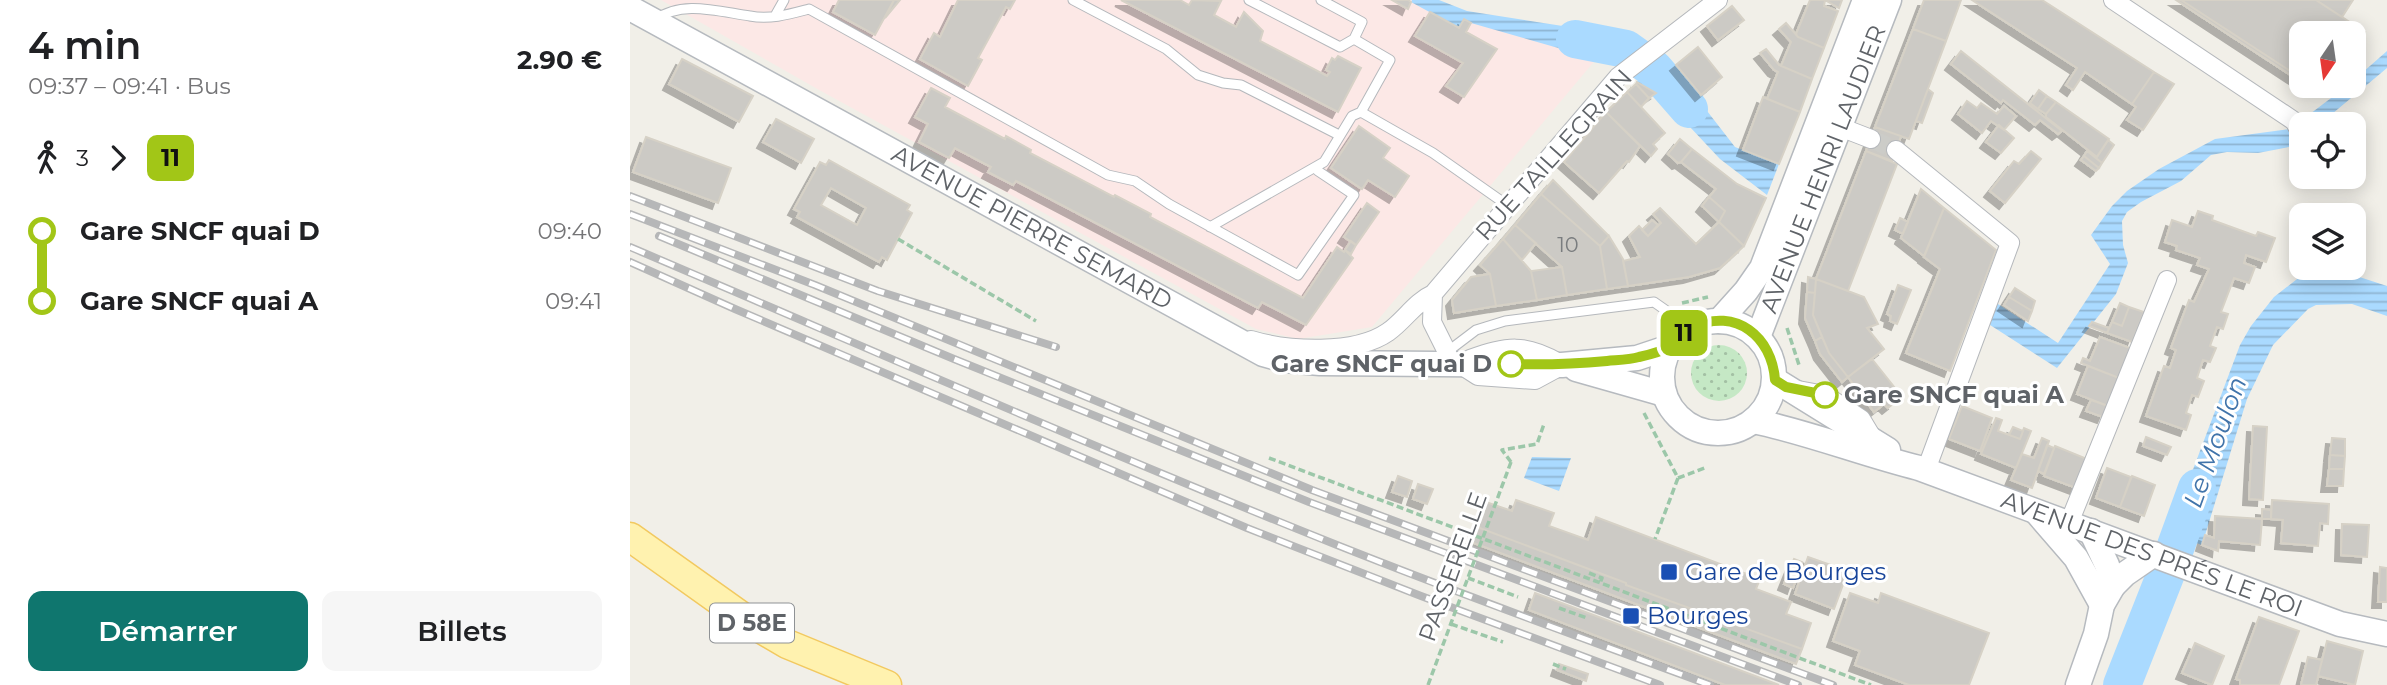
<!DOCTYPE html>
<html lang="fr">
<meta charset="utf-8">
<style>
:root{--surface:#fff;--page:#f6f6f6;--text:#202124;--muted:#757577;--accent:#0f766e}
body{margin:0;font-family:Montserrat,sans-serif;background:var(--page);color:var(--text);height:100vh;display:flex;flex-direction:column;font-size:26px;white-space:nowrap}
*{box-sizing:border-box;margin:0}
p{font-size:23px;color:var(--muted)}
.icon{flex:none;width:38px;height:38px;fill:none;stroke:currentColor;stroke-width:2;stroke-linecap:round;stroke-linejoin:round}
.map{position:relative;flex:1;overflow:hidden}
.sheet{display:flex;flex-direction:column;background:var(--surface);width:630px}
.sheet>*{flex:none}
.badge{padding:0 14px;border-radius:10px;font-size:24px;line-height:46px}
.needle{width:46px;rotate:193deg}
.buttons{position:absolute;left:1659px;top:21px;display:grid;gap:14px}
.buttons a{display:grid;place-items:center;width:77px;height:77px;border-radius:14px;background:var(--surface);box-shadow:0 4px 18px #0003;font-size:35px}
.map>.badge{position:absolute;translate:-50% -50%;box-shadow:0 0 0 4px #fff}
.legs{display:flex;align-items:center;gap:10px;height:77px;padding:0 28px;font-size:23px}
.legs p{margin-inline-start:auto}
.head{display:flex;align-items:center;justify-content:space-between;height:119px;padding:0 28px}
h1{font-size:38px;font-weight:600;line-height:52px}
.primary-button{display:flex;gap:14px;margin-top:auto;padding:14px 28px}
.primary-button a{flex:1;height:80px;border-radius:14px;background:var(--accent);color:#fff;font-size:28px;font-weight:600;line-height:80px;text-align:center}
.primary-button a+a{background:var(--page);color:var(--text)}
ul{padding:0 28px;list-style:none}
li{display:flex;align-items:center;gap:24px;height:70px;font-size:26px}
li i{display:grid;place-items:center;width:10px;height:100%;margin:0 9px;background:currentColor}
li i::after{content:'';width:18px;height:18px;margin:-9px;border:5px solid;border-radius:50%;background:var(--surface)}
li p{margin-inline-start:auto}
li:first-child i{background:linear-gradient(#0000 50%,currentColor 0)}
li:last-child i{background:linear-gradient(currentColor 50%,#0000 0)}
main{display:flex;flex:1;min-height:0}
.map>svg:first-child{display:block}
</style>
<main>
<section class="sheet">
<div class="head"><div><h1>4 min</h1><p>09:37 – 09:41 · Bus</p></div><b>2.90 €</b></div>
<div class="legs"><svg class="icon" aria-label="walk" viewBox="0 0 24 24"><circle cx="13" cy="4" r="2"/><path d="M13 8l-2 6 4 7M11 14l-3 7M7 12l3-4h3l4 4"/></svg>3<svg class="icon" aria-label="forward" viewBox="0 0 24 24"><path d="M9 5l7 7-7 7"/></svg><b class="badge" style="background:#a2c617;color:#111">11</b></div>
<ul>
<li><i style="color:#a2c617"></i><b>Gare SNCF quai D</b><p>09:40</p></li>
<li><i style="color:#a2c617"></i><b>Gare SNCF quai A</b><p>09:41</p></li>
</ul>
<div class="primary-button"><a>Démarrer</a><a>Billets</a></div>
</section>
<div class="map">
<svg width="1757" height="685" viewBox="0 0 1757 685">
<defs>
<pattern id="grass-dots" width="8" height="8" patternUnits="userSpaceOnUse" patternTransform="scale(1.75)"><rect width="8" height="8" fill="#c5e8c5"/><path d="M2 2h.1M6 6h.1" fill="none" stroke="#a3c0a4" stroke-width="1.8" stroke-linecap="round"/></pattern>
<pattern id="water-rules" width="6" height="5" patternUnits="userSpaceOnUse" patternTransform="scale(1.75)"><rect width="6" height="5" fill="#aadaff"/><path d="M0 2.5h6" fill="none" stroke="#8eb4d2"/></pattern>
<filter id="shadow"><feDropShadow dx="-6" dy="6" stdDeviation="0" flood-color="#0004"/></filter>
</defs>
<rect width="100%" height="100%" fill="#f1efe8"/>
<path fill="#fce8e6" d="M31,0h751v2l47,26 5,-9 133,39 -225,269 -74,12 -42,-10 -435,-238z"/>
<path fill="url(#grass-dots)" d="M1061 373a28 28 0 1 1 56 0a28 28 0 1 1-56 0Z"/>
<path fill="url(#water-rules)" d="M782,0h27l28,11 173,27 -29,25 -140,-40 -7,-4 -5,9 -48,-26z
M1757,51v17l-67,56h-19v15l-12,8 -31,6 -31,-1 -16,3 -30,26 -40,21 -14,10 -5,9 1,24 5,18 -12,31 -59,74 -70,-45 8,-21 63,41 52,-79 -19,-29 21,-29 15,-15 32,-22 56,-30 75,-10 57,-43h7v-6z
M1036,58l69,89 44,17 -12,31 -47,-36 -61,-65 -23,-12z
M1708,270l49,16v30l-35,-12 -36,1 -8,4 -35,36 -26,54 -45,146 -37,-13 18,-36 57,-151 11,-19 23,-29 32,-25z
M902,457l39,1 -12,33 -35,-13z"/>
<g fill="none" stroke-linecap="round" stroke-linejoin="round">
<path stroke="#aadaff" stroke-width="38" d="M945,39l51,10 28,20 35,40
M1492,685l43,-109 32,-88"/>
</g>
<path fill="#cccac5" stroke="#d6d1c6" stroke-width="2" fill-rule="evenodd" filter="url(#shadow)" d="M209,0h55l-19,35 -42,-23z
M264,0h6l-15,18z
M328,0h57l-5,9 -4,-2 -28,51 4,2 -14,26 -48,-27 14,-26 6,4z
M491,0h59l9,5 3,-5 29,1 -7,14 22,12 8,-15 19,19 -3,10 67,35 3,-4 -4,-2 6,-12 3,2 3,-4 23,12 -23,44z
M762,0h16l3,2 -3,7z
M1180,0h15l-1,6 14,5 -14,37 -26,-11 -2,-3z
M1195,0h17l-3,8z
M1294,0h37l-15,41 -33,-12z
M1342,0h70l112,72 -22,32 -47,-32 -12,18 -7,-5 11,-17z
M1546,0h5l120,78v4z
M1551,0h135l49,32 -11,17v-16h-53v45z
M1686,0h37l-11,17z
M1102,6l12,14 -26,20 -11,-14z
M800,12l29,16 5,-9 7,4 -5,9 31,17 -33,48 -18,-11 17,-23 -48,-27z
M1156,23l12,14 26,11 -12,31 -31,-13 10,-24 -12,-13z
M1283,29l33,12 -37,98 -34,-12z
M1068,47l24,30 -21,18 -25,-30z
M1136,49l13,16 33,14 -12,33 -33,-13 11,-27 -4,-2 -14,-17z
M1331,51l101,80 -4,3 -18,-14 -5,5 -32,-25 -2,3 -22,-17 -28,-22z
M52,59l71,37 -14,26 -70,-38z
M1524,72l20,12 -31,46 -16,-10 9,-13 -4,-3z
M1007,82l19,11 -7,5 -13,-14z
M1006,84l13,14 -8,9 -14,-15z
M301,88l19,10 -5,9 60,32 1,-3 25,14 -1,3 84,44 1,-2 36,19 -1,3 153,81 34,-51 7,5 1,-2 8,8 -47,67 -44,-23 -4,6 -242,-127 -3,4 -25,-13 3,-5 -36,-19 -6,10 -30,-16 9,-18 -13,-7z
M1298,89l5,4 -11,30 -6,-2z
M1409,90l8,6 -9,13 -8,-6z
M997,92l38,41 -12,11 4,5 -6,7 -45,-44z
M1417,96l9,6 -10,12 -8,-5z
M1133,97l37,15 -21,52 -36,-14z
M1337,101l10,7 4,-5 16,11 7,-8 12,10 -12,14 -13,-9 -9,12 -24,-19z
M1426,102l53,37 -12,18 -51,-40v-3z
M976,112l34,34 -11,16 -2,-1 -28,32 -35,-31z
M146,119l38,20 -13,24 -38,-21z
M1369,125l15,13 -13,15 -15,-11z
M729,126l31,22 -7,10 26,18 -14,21 -27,-17 -6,9 -31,-21z
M1245,127l26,9 -9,25 -26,-10z
M16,137l85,31 -13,35 -85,-31z
M1050,139l12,10 -11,13 -3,1 -10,-9z
M1478,140l6,5 -12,18 -6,-5z
M1062,149l45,35 29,14 -22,48 -25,-24 6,-11 -16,-14 7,-8 -35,-27z
M1236,151l31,13 -49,127 -32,-12z
M1401,151l10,8 -36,44 -15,-12 24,-30 5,3z
M1457,151l15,12 -3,5 -15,-12z
M1454,156l15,12 -3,3 -15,-11z
M199,160l81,45 -3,5 5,3 -25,47 -5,-3 -3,5 -82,-45 3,-5 -6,-3 26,-47 6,3zM201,188l35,20 -9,17 -36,-20z
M923,180l56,56 -9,10 -59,-52z
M1291,189l23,19 -20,48 -23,-18z
M911,194l59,52 7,43 -40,6 -5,-28 -47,-42z
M1079,197l16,14 -6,11 -17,-16z
M737,203l12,9 -23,33 -12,-8z
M1030,208l36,36 23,-22 25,24 -24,22 -31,9 -61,9 -5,-25 17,-4 -11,-21 10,-10 9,10 13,-13 -8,-9z
M1314,208l52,42 -46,121 -44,-18 34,-84 -16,-12z
M1568,211l15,5 -1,4 44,16 2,-4 17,6 -9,24 -20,-7 -2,8 11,4 -6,16 -15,-5 -13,34 7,2 -5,15 -6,-2 -7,19 6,2 -6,14 -7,-2 -6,18 7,3 -6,16 -6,-2 -6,18 5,2 -5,15 -40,-14 18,-50 6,2 6,-18 -5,-2 18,-48 5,2 15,-33 -12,-4 3,-7 -24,-8 1,-4 -12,-4 7,-22 20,7z
M1270,218l8,4 -5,12 -8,-4z
M1022,220l6,5 -10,11 -6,-6z
M885,225l21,18 -14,17 -19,-21z
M979,236l14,23 5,27 -21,3 -7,-43z
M873,239l28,32 6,29 -41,6 -6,-32 -10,-9z
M721,241l5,4 -5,9 -6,-4z
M932,267l5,28 -30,5 -6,-29z
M860,274l6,32 -42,7 -2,-13 19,-23z
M1178,277l8,2 -1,14 -8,-1z
M1186,279l48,18 14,27 -11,4 17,21 -36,28 -19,-24 -16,-38z
M1268,285l13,5 -14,34 -7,-3 1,-5 -4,-2z
M1385,288l20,13 -3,10 -23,-14z
M1177,292l8,1 -2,22 9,22 -7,4 -10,-23z
M1379,297l23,14 -4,10 -24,-16z
M1490,303l9,4 -7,19 -10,-4z
M1499,307l15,5 -12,30 -25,-9 5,-11 10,4z
M1462,322l17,6 -2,5 -18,-7z
M1192,337l7,16 19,24 -6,5 -22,-28 -5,-13z
M1470,337l30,11 -11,30 -38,-15 2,-5 7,3z
M1242,359l27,34 -8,6 3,4 -6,5 -4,-4 -10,8 -26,-35z
M1458,366l31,12 -11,28 -31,-12z
M1461,400l17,6 -5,11 -17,-6z
M1332,406l30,12 -12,33 -31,-12z
M1366,418l6,2 -4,11 22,8 4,-11 7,3 -15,37 -35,-14z
M1623,426l14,1 -4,73 -14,-1z
M1383,427l10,4 -3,8 -11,-4z
M1516,437l25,10 -4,8 -24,-9z
M1412,438l7,3 -17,47 -21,-8 11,-26 12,4z
M1702,438l13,1v17l-15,-1z
M1417,445l7,3 -10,26 -6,-3z
M1425,446l32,13 -11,29 -32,-12z
M1700,455l15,1 -1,13h-15z
M1477,468l24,9 -11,30 -24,-9z
M1699,469h15l-1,17h-16z
M768,476l14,5 -5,16 -15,-5z
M1502,476l23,9 -11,31 -24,-9z
M788,484l15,5 -6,15 -14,-5z
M886,500l38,13 -5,13 39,14 8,-23 164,62 -4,10 35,13 -5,12 25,9 -9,26 -176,-64v-2l-149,-56 9,-25 26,9z
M1642,500l57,4 -1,20 -8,-1 -2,23 -37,-3 2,-23 -12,-1z
M1632,509l9,1v9h-9z
M1585,516l47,3 -2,26 -41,-4 -1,10 -16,-6 3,-10 9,3z
M1712,524l27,1 -2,32 -26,-2z
M847,527l149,56v2l176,64 -6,15 -325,-122z
M1178,557l40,14 -14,38 -39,-15z
M1164,559l8,3 -9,26 -9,-4z
M1750,567l7,1v34h-9z
M905,593l244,92h-54l-196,-75z
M1220,593l28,10 3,-10 108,40 -20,52h-60l-54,-20 5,-14 -27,-10z
M1629,617l40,14 -20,54h-39v-5l-4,-1z
M1697,641l36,10 -8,34 -37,-9z
M1565,643l29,13 -12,29 -30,-12z
M1678,657l14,3 -6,25h-15z
M929,664l29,10 -2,7 -29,-11z"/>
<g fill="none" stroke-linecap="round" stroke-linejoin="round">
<path stroke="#ccccc8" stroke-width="18" stroke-dasharray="18 9" stroke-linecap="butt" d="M1241,139l25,11"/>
<g stroke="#b5b8bc" stroke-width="11">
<path id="service" d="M443,0l93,49 32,26 25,8 18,2 98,50
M619,0l91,47 14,-8 8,-17 -41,-22
M145,16l9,-16
M25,20c26,-20 61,-9 95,-4 20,4 40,-2 59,-7l299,166 27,6 34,23 129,71 56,-80 -36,-24
M724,39l36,21 -29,52
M580,227l114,-65 28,-46 9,-4 72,41 74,52
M817,352l29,-22 29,-9 149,-19 37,26"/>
</g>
<g stroke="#b5b8bc" stroke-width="20">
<path id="minor" d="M1483,0l181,121 7,12
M1210,127l31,12
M1266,150l114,93 -84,227
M803,294l-1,28 15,30v11
M621,340c37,11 104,15 137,-8 17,-12 27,-30 45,-38l185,-217 100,-77
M840,359c38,-13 54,-16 89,4
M834,367l14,9 57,4 24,-13
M1168,390l27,5 36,24 12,20
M1439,523l98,-243"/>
</g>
<g stroke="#b6babf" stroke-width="27">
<g id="secondary">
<path id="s1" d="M0,8l633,346 21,6 36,3 242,2 75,-7 33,-11"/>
<circle cx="1088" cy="377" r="56"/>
<path d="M1089,321l27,-30 16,-23 103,-268"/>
<path id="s2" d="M1128,337l131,-337"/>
<path d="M946,369l88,25"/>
<path d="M1145,380l113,70"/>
<path id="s3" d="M1124,421c56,12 109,33 165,47l421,156 47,10"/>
<path d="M1408,514l38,44 26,47"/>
<path d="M1461,531l16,34 6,21"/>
<path d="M1448,685l18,-51 6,-29 11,-19 12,-12 29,-20"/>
</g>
</g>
<g stroke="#f2c960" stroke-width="31">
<path id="primary" d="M0,537l118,84 39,23 100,41"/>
</g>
<path stroke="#9cc7a9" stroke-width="3.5" stroke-dasharray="7 3.5" stroke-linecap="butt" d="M268,239l138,82
M1052,303l26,-6
M1157,328l13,40
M1014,413l34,65 -23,61
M639,458l602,227
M881,462l-9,-12 35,-6 7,-20
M1048,478l29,-11
M959,573l13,5 -2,5
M838,578l50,19
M929,608l28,10
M821,624l52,18
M923,664l13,5"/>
<use href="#service" stroke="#fff" stroke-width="9"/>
<use href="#minor" stroke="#fff" stroke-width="18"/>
<use href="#secondary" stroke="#fff" stroke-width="24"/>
<use href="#primary" stroke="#fff2af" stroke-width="28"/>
<g stroke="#b6b7b8" stroke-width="8">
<path id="rail" d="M0,196l248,95 178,56
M0,214l185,71 497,205 521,195
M29,236l295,123 355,143 489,183
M0,247c235,100 469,203 707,298 123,49 248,94 373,140
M0,262l105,47 512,219 174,68 239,89"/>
</g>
<use href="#rail" stroke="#fff" stroke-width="5" stroke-dasharray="16" stroke-linecap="butt"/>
<path stroke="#9cc7a9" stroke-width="3.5" stroke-dasharray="7 3.5" stroke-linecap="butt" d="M798,685l83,-223"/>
</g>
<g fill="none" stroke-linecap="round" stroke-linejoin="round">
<g stroke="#fff" stroke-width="16">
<path id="line-1" d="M881,364c32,1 63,0 96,-3 10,-1 22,-1 32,-4 9,-2 22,-5 30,-10 9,-5 14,-16 24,-20 43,-20 79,10 82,53l11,7 39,8"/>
</g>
<use href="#line-1" stroke="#a2c617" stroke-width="10"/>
</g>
<g fill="#fff" stroke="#a2c617" stroke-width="3.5">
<circle cx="881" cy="364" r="12"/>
<circle cx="1195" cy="395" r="12"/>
</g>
<g fill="#1a4fb4" stroke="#fff" stroke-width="2.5">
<rect x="1030" y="563" width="18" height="18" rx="3.5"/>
<rect x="992" y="607" width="18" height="18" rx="3.5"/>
</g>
<g text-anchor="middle" stroke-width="6" stroke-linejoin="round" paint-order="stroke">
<g font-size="21" fill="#7a7d7f">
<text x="938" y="252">10</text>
</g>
<rect fill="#fff" stroke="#8f9295" stroke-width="2" x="80" y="603.5" width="84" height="39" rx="5"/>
<g font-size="23" font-weight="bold" fill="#5f6368">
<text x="122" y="631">D 58E</text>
</g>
<g font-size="24" fill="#5f6368" stroke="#fff">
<text transform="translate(924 155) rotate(-48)" y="8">RUE TAILLEGRAIN</text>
<text dy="8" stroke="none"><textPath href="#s2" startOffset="180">AVENUE HENRI LAUDIER</textPath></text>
<text dy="8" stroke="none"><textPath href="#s1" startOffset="458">AVENUE PIERRE SEMARD</textPath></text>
<text dy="8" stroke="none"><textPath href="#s3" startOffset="420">AVENUE DES PRÉS LE ROI</textPath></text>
<text transform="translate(823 567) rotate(-70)" y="8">PASSERELLE</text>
</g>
<g font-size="24" font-weight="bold" fill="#5f6368" stroke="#fff" text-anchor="end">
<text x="862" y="372">Gare SNCF quai D</text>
<text x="1214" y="403" text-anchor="start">Gare SNCF quai A</text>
</g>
<g font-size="24" fill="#164399" stroke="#fff" text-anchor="start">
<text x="1055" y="580">Gare de Bourges</text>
<text x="1017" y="624">Bourges</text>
</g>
<g font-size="26" font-style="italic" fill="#4174aa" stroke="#fff">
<text transform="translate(1585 442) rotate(-70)" y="9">Le Moulon</text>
</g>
</g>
</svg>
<div class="buttons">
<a><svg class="needle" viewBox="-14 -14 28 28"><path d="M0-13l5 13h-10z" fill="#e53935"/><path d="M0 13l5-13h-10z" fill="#757577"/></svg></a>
<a><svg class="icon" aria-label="locate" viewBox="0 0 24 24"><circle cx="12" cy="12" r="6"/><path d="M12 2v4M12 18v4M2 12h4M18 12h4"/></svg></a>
<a><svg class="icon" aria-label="layers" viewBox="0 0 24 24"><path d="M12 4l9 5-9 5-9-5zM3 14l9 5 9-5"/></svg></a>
</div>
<b class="badge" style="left:1054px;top:333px;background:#a2c617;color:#111">11</b>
</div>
</main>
